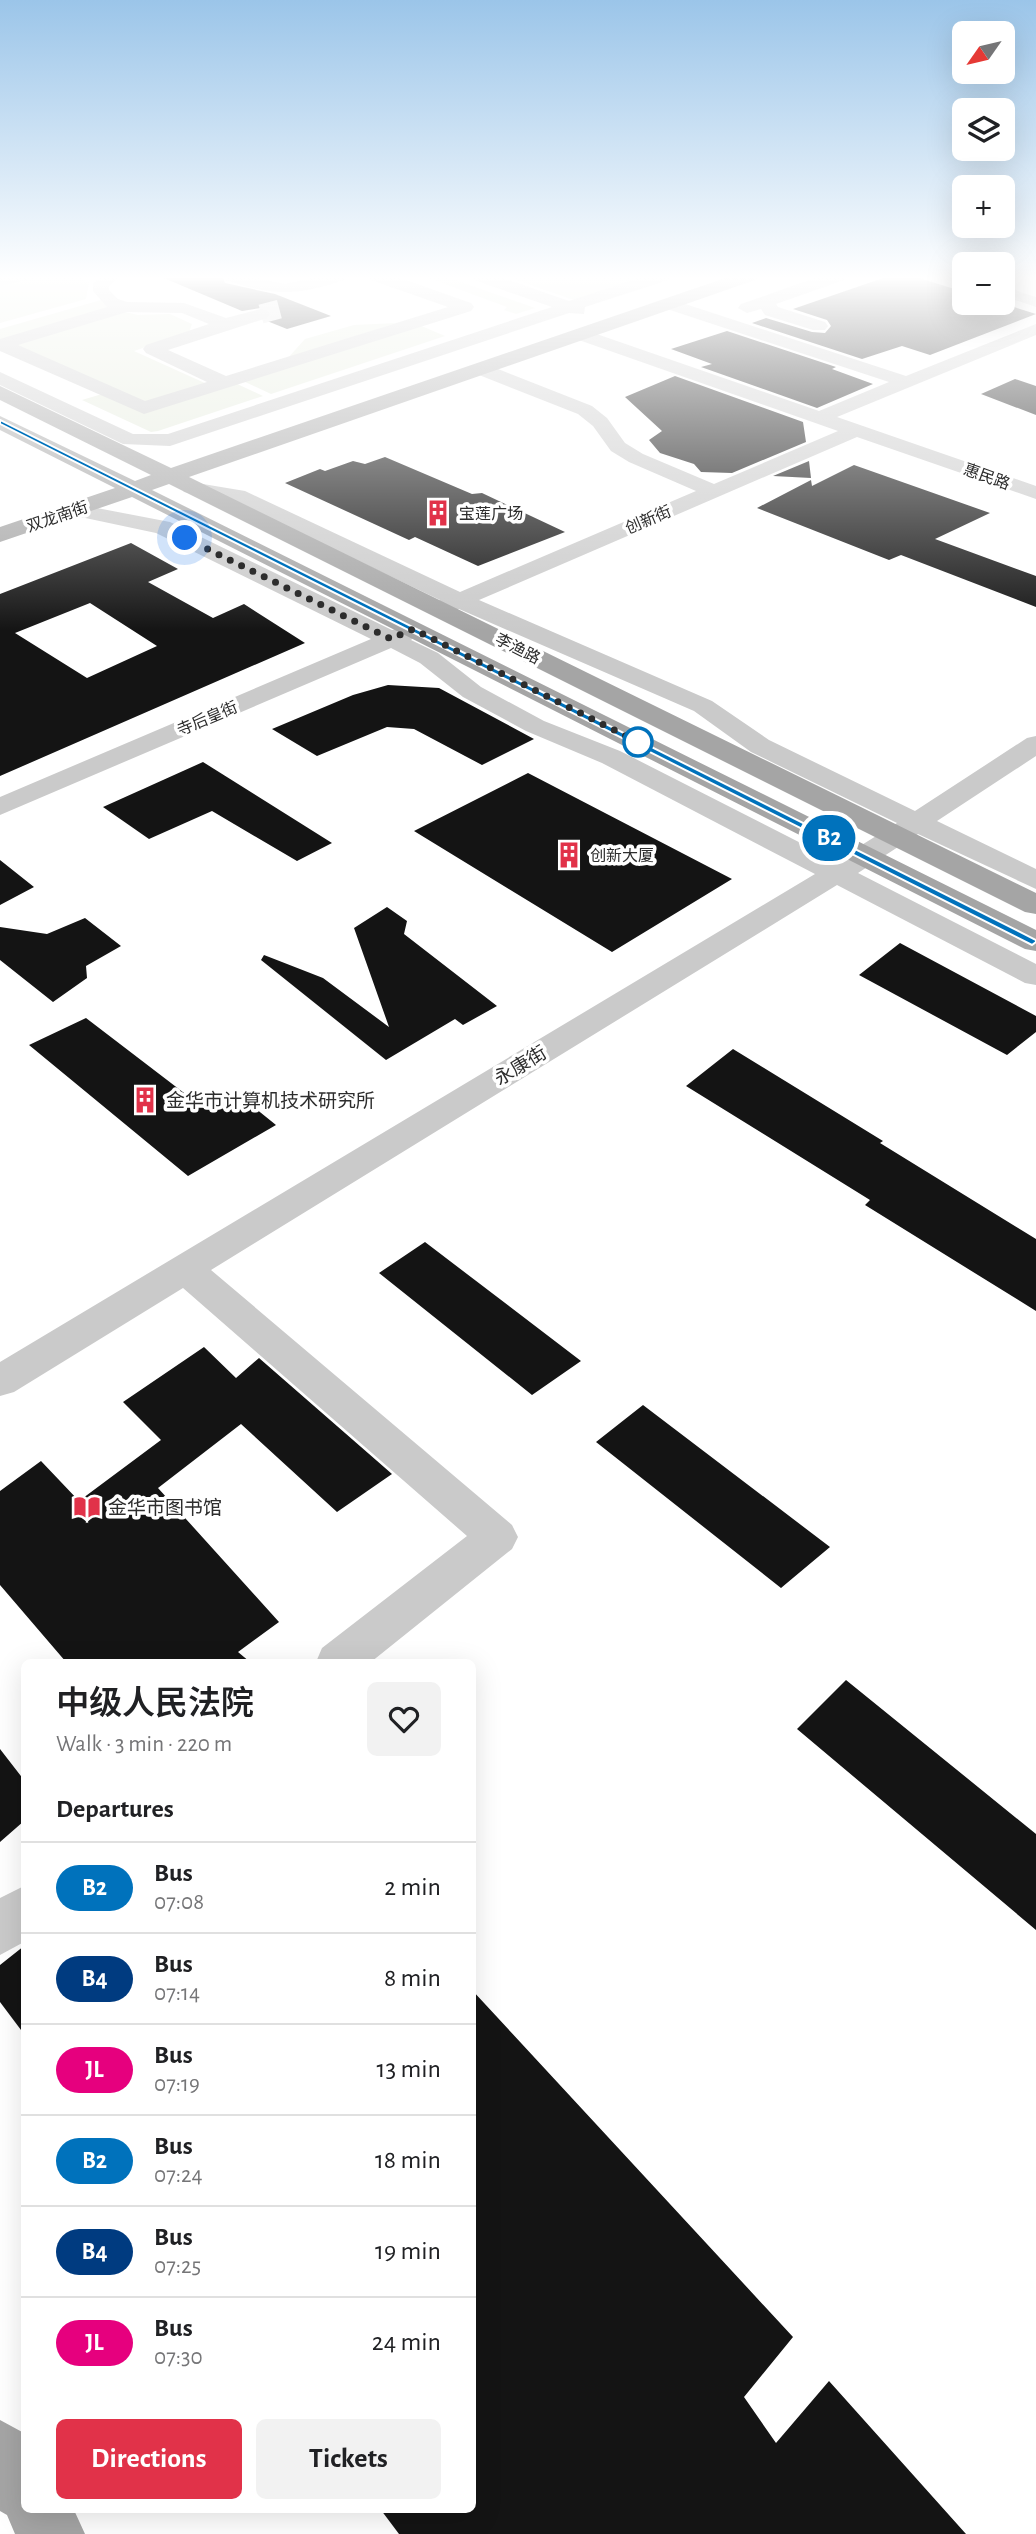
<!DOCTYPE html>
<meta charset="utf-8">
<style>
:root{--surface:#fff;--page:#f2f2f2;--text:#202124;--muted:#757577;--line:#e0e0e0;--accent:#e13249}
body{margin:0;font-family:"Alegreya Sans","Noto Sans SC",sans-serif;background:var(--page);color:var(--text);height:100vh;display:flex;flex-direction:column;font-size:26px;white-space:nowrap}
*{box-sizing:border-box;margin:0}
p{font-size:23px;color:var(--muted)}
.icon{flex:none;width:38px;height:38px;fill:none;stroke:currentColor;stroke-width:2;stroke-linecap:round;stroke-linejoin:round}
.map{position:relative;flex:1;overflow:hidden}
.panel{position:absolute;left:21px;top:1659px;width:455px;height:854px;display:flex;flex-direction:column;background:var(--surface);border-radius:10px;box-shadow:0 7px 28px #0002}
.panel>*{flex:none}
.badge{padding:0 14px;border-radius:23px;font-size:24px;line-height:46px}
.needle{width:46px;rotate:236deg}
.fabs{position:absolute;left:952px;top:21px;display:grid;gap:14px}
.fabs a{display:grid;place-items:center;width:63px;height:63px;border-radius:10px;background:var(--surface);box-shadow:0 7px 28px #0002;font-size:35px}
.you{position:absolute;width:35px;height:35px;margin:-18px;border:5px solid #fff;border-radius:50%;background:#1a73e8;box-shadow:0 0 0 10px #1a73e833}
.map>.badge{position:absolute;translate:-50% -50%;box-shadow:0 0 0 4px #fff}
h2{padding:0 35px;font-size:26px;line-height:63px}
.round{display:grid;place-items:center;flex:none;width:74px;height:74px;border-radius:10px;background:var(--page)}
.headline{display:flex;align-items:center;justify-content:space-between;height:119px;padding:0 35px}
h1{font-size:33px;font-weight:600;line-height:52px}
.button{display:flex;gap:14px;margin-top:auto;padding:14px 35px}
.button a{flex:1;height:80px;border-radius:10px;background:var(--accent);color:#fff;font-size:28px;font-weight:600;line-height:80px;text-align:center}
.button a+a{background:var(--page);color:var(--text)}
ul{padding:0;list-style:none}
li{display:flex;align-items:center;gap:21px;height:91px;padding:0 35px;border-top:2px solid var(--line)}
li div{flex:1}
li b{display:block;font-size:26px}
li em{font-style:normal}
li .badge{min-width:77px;font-weight:700;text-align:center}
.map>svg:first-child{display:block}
</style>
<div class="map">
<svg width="1036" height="2534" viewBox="0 0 1036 2534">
<rect width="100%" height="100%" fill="#fff"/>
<path fill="#e4eadb" d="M35,276h42l12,6 -3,17 -86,24v-37z
M423,276h21l91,32 -19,6 -12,-4 3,-3z
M504,276h143l-73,24z
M101,300l16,7 -117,34v-12z
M125,312l13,3 32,-1 22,10 -3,8 -55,19 73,33 -62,20 -135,-60z
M396,323l-109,36 18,-20 49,-14z
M419,325l26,11 -174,58 -28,-13z
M235,383l28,13 -105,35 -7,1 -69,-32 20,-6 40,18z"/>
<path fill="#141414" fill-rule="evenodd" d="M159,276h63l3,7 50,11 56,22 -44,13 -20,-8 6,-7 -6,-7 -25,4z
M889,276h24l51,16v11h37l35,11 -106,41 -28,-9 -40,13 -110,-36 14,-5 46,14 13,1 6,-7 -4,-6 -34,-11z
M727,331l109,36 -4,2 41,15 -56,24 -116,-41 11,-3 -41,-15z
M675,376l128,46 3,20 -74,31 -31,-1 -7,-8 -34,-11 -11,-13 13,-9 -37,-34z
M1015,379l21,7v29l-55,-21z
M385,457l87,37 10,-1 83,39 -87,34 -63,-29 -6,3 -124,-57 35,-14 5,2 28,-10 12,3z
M809,461l2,17 -38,-2z
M854,465l136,48 -55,26 101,37v31l-135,-52 -12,5 -132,-52 54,-28 1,6z
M131,543l47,26 -30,13 65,36 31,-14 61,39 -305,133v-182zM90,603l67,43 -70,32 -72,-45z
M388,685l51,3 95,51 -52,26 -68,-36 -27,-2 -70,29 -45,-27 81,-34z
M203,762l129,81 -35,18 -85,-50 -63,28 -46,-32z
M528,773l204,106 -120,73 -198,-121z
M0,860l34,27 -34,18z
M387,907l20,14 -3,13 93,72 -34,19 -8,-6 -69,41 -125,-100 3,-5 59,23 66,49 -35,-99z
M85,918l36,28 -35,20 1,12 -34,24 -53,-42v-33l47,7z
M900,943l136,73v16l-29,23 -148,-80z
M86,1018l119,91 30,-17 41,33 -88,51 -159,-131z
M733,1049l150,92 -3,2 156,96v72l-171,-106 5,-5 -184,-114z
M425,1242l156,119 -49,34 -153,-122z
M204,1347l32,31 23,-20 133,116 -55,38 -96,-88 -83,64 121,134 -41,30 12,10h-184l-66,-77v-94l41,-30 38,40 82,-61 -38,-38z
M643,1405l187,142 -49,41 -185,-146z
M846,1680l190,154v96l-239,-201z
M0,1749l24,31v41l-24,21z
M24,1946v88l-24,-32v-37z
M472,1990l321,347 -49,60 32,46 53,-62 137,153h-567l-18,-24h91z"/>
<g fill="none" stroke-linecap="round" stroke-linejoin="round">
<path stroke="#d5d5d5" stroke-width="19" stroke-dasharray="19 10" stroke-linecap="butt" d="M261,314l19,-5"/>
<path fill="#cacaca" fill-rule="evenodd" d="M0,276h28l-2,4 -26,6z
M101,276h19l-11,10v4l9,9 9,3 57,1 42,15 35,-9 6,1 3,4 -3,4 -99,32 58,26 222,-69 -77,-27 -2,-4h25l77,27 3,4 -3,4 -327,103 -144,-63v-12l107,-32 -14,-16v-7zM127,312l55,1 27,11 -63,21 -3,4 3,4 61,29 -62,19 -127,-56z
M224,276h24l37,8 37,-8h24l-2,4c-46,16 -72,16 -118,0z
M472,276h25l72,25 76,-25h25l-2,4 -83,27 -1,7 -15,-1 -399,133 -47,-2 -123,-59v-13l133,62h35l384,-127 -78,-27z
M821,276h25l-2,4 -68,24 2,3 47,15 3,4 -3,4h-12l-48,-15 -4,-6 -14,4 -9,-5 3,-4z
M944,276h20v7l-18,-3z
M1003,283l17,9 16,5v10l-33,-11z
M670,299l236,77 130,-52v11l-199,82 199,69v13l-179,-62 -378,163 233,101 57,39 146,71 112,-73 9,-2v20l-99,65 99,48v20l-118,-55 -60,39 178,91v21l-11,-2 -188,-98 -626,385 301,255 6,12 -6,12 -141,113h-55l6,-14 145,-112 -284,-248 -169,104 -14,4v-34l815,-488 -213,-111 -76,-32 -63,-34 -43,-34 -29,-15 -391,167v-18l371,-158 -215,-106 -80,-17 -8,-1 -3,-5 3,-5 8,-1 94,18 222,108 14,-4 8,2 4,5 -7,7 27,13 43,34 63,34 76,30 216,110 61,-38 -146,-71 -57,-41 -235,-102 -13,4 -8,-2 -4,-5 6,-6 -207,-99 -49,-9 -3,-4 3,-4 7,-2 54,9 215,101 236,-101 -67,-29 -18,-11 -18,-25 -15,-12 -104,-41 -2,-4 2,-4h14l104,41 15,12 18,25 18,11 71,30 124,-53 -262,-92 -3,-4 3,-4h12l231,80 70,-29 -225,-74 -3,-4z
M24,1886v56l-24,13v-57z"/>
<path fill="#a5a5a5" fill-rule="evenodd" d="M731,276h27l-3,4 -566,197 847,416v21l-11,-2 -856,-428 -17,6 884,440v21l-11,-2 -893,-452 -132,45v-15l115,-39 -115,-58v-14l135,65 16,-6 -151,-75v-14l171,82z
M0,2420l24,13v77h50l11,24h-70l-8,-19 -7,-4z"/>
</g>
<linearGradient id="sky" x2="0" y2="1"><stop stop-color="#9bc5e9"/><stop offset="0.44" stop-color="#fff"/><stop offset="1" stop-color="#fff" stop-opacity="0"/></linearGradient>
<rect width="1036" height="631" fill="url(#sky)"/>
<path fill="#0072bc" stroke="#fff" stroke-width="2" d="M0,420l1036,520v2l-4,3 -1032,-521z"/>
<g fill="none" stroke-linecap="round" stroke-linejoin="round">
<path stroke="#2d2d2d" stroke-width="7" stroke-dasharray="0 12.6" d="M185,538l206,101 22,-10 225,113"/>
</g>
<defs>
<g id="building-bare" transform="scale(2.1)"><path d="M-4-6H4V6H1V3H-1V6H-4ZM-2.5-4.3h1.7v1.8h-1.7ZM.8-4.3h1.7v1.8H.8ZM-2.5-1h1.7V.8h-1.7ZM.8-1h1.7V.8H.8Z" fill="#e13249" stroke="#fff" stroke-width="2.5" paint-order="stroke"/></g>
<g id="library-bare" transform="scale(2.1)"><path d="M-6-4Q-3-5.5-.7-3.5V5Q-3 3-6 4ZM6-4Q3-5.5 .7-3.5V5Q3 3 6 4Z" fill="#e13249" stroke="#fff" stroke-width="2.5" paint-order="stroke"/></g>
</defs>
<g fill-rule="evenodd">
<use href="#building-bare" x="438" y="513"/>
<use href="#building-bare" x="569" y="855"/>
<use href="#building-bare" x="145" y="1100"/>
<use href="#library-bare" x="87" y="1507"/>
</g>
<circle fill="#fff" stroke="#0072bc" stroke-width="3.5" cx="638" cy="742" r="14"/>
<g text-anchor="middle" stroke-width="7" stroke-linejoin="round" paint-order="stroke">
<g font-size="16" fill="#2d2d2d" stroke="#fff">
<text transform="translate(987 476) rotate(20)" y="6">惠民路</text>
<text transform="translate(57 516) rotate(-19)" y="6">双龙南街</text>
<text transform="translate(648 519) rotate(-23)" y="6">创新街</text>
<text transform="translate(518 648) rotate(27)" y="6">李渔路</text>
<text transform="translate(207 718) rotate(-23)" y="6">寺后皇街</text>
</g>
<g font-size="16" fill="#2d2d2d" stroke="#fff" text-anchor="start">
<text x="459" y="519">宝莲广场</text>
<text x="590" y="861">创新大厦</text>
</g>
<g font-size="19" fill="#2d2d2d" stroke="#fff">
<text transform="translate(520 1065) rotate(-31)" y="7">永康街</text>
</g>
<g font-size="19" fill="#2d2d2d" stroke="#fff" text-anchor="start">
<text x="166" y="1107">金华市计算机技术研究所</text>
<text x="108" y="1514">金华市图书馆</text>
</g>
</g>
</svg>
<div class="fabs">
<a><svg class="needle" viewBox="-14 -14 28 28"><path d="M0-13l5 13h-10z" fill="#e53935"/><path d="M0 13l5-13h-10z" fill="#757577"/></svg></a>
<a><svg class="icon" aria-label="layers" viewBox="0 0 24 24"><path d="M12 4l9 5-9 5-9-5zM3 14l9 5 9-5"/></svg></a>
<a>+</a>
<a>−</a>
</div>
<div class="you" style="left:185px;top:538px"></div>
<b class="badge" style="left:829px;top:838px;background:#0072bc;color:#fff">B2</b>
<section class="panel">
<div class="headline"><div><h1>中级人民法院</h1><p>Walk · 3 min · 220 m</p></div><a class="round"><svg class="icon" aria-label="heart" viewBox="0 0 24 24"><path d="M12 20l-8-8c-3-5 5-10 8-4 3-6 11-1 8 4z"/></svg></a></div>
<h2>Departures</h2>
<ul>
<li><span class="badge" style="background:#0072bc;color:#fff">B2</span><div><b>Bus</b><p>07:08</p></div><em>2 min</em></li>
<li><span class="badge" style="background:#003b80;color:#fff">B4</span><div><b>Bus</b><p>07:14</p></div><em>8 min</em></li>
<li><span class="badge" style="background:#e6007e;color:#fff">JL</span><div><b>Bus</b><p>07:19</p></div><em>13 min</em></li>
<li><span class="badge" style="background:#0072bc;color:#fff">B2</span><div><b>Bus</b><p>07:24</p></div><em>18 min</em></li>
<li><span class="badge" style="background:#003b80;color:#fff">B4</span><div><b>Bus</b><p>07:25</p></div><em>19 min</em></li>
<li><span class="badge" style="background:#e6007e;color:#fff">JL</span><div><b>Bus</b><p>07:30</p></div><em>24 min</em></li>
</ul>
<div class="button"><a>Directions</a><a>Tickets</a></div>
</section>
</div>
